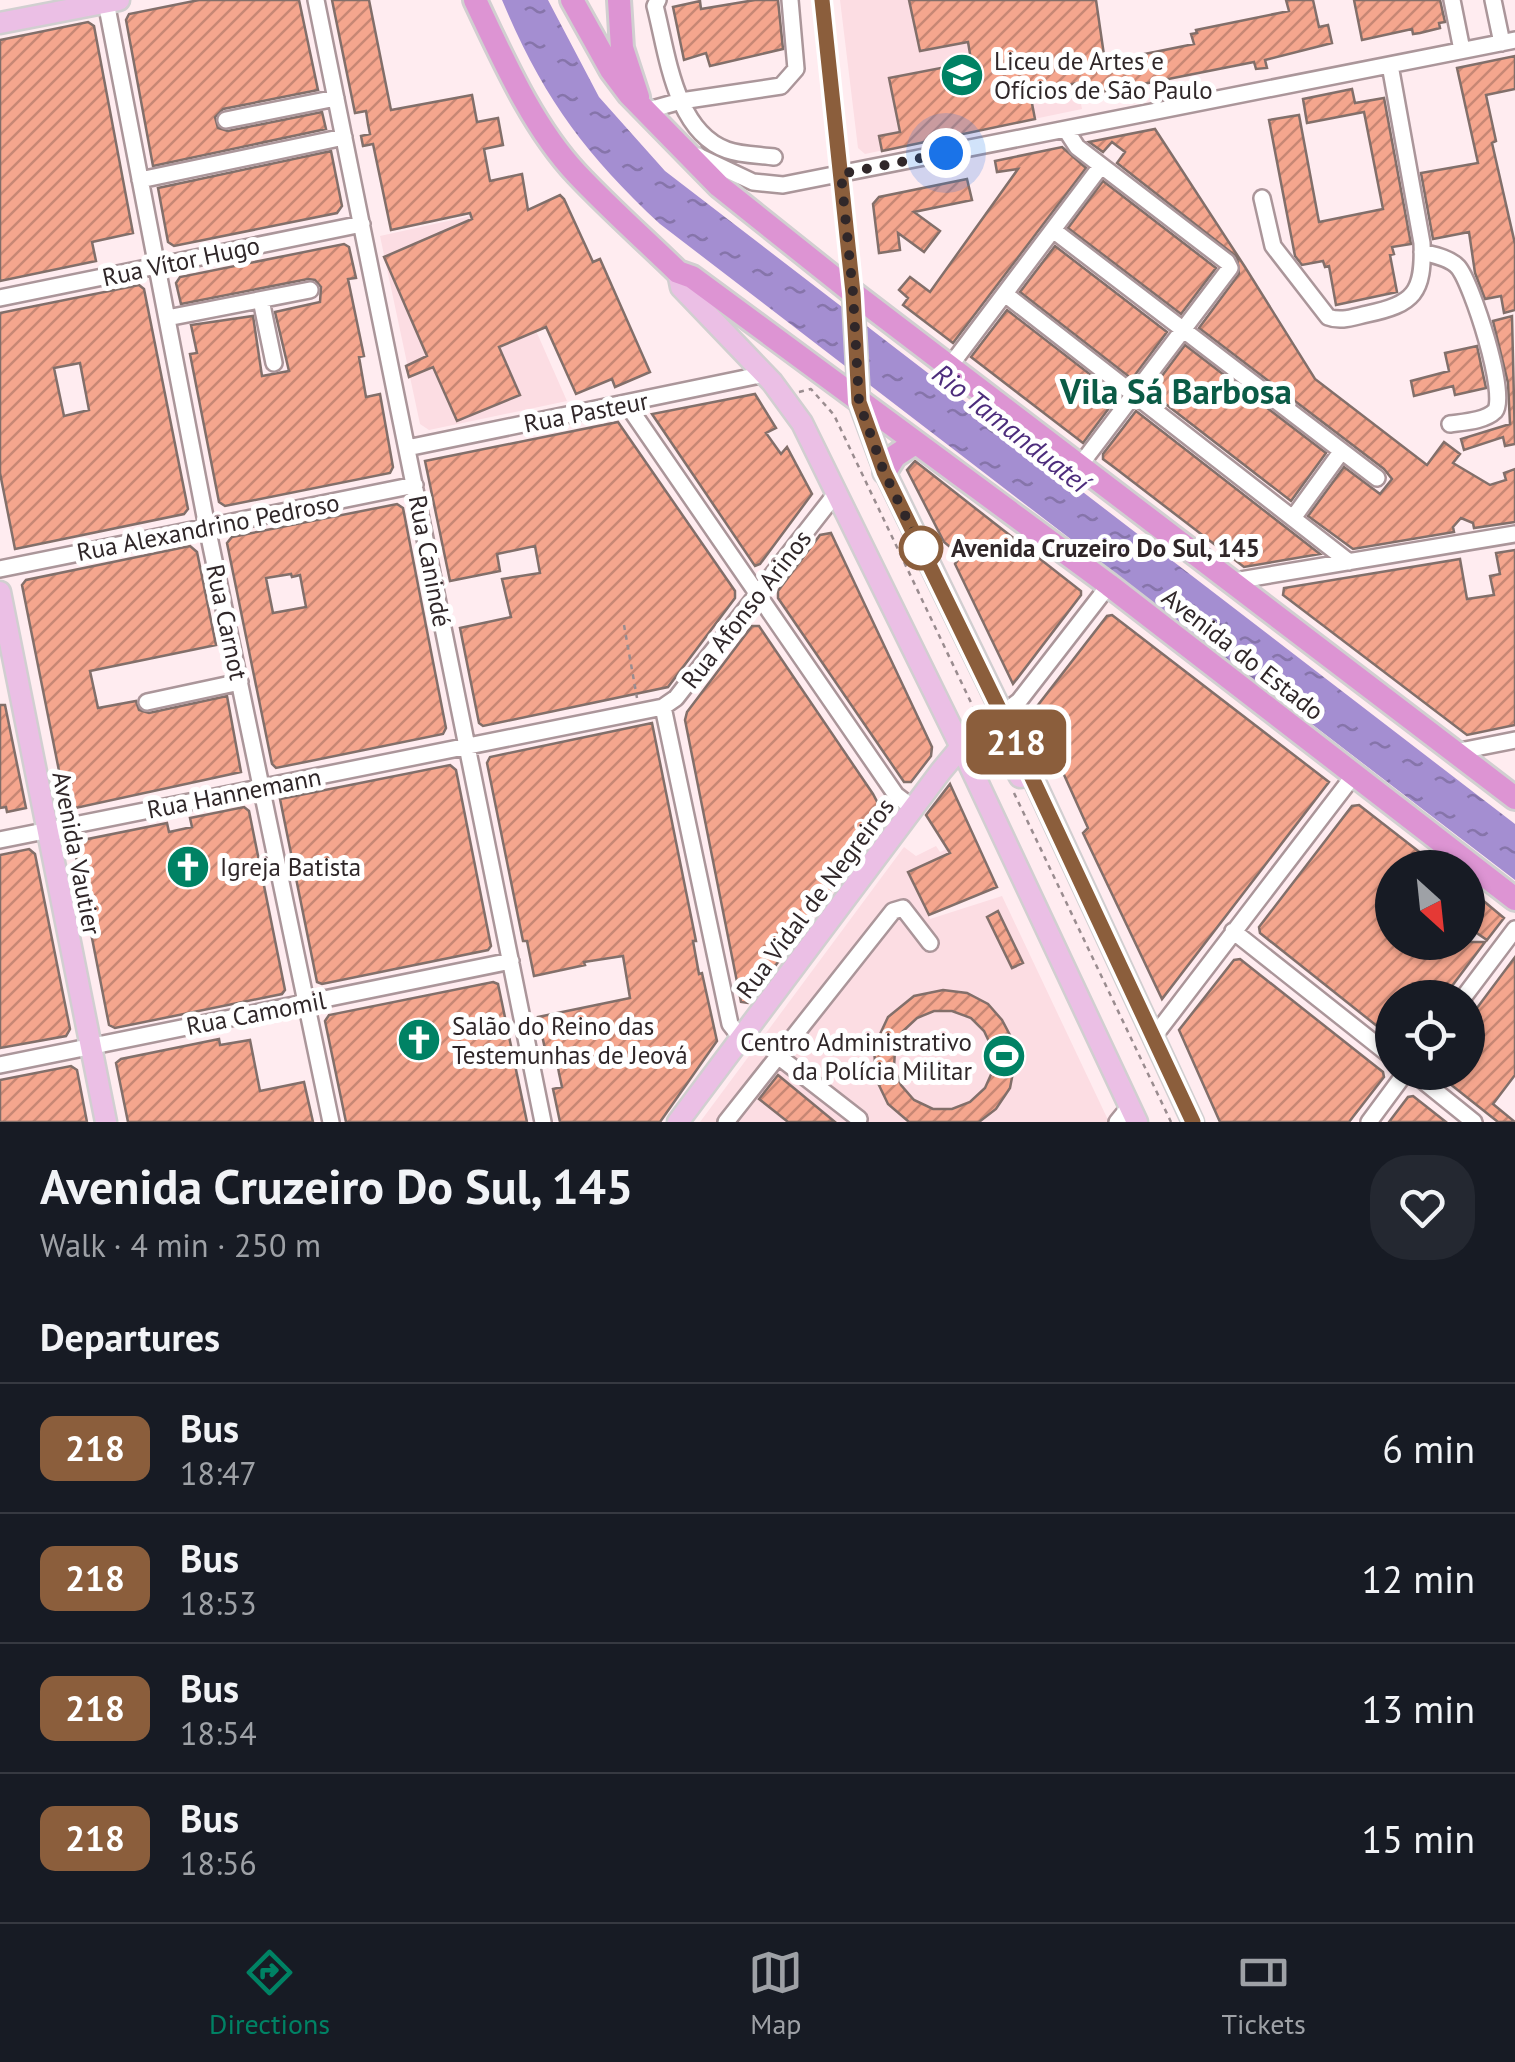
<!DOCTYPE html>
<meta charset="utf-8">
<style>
:root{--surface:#171b24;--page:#242831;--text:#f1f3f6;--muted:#9ea1a6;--line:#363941;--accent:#008264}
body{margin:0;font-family:"PT Sans",sans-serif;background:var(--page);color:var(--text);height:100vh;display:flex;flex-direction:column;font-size:38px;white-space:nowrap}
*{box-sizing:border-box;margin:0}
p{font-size:32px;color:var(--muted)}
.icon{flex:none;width:55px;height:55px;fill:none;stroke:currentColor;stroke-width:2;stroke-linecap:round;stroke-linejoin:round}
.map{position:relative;height:1122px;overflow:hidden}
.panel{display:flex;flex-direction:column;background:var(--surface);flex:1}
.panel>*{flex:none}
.badge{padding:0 20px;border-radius:15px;font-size:35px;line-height:65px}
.needle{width:65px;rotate:153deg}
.tools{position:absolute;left:1375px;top:850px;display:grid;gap:20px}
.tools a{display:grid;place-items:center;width:110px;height:110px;border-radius:50%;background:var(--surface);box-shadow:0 2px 8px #0004;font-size:50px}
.you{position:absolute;width:50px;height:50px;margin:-25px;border:8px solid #fff;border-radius:50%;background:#1a73e8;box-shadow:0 0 0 15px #1a73e833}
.map>.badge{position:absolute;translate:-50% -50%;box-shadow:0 0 0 5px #fff}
h2{padding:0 40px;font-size:38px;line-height:90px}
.round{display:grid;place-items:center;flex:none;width:105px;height:105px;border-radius:40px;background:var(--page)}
.headline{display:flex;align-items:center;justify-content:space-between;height:170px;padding:0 40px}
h1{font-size:48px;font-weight:800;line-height:75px}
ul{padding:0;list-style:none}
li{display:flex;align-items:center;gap:30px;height:130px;padding:0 40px;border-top:2px solid var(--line)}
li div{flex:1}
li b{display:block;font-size:38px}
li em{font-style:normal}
li .badge{min-width:110px;font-weight:700;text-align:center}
.menu{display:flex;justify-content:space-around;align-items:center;height:140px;border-top:2px solid var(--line);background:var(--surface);font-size:28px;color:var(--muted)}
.menu a{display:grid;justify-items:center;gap:5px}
.menu .selected{color:var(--accent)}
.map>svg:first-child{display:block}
</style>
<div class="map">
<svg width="1515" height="1122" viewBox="0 0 1515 1122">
<defs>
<pattern id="water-ripples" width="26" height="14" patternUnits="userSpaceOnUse" patternTransform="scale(2.5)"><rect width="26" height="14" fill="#a48ed1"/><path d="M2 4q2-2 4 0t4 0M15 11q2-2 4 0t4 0" fill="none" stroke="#8674aa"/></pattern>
<pattern id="building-hatch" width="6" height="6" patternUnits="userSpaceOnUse" patternTransform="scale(2.5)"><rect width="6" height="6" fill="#f5a68e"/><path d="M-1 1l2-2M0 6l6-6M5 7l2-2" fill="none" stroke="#c78774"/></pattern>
</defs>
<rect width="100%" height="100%" fill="#ffecf0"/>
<path fill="#fcdde3" d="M840,0h220l22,109 -217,45 -7,-6z
M484,213l83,188 -138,29 -9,-6 -40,-188z
M974,836l2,6 -67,30 21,47 72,-23 107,226h-409l204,-275 12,9 20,-10 4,6z"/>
<path fill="url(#water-ripples)" d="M502,0h46l51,97 66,74 850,653v56l-855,-656c-77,-72 -117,-127 -158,-224z"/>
<path fill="url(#building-hatch)" stroke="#826f6a" stroke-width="2.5" fill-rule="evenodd" d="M199,0h100l19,90 -95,19 -8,8 3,11 10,3 94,-19 4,17 -173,37 -27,-146 3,-6z
M332,0h37l22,110 81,-15 5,27 21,-4 5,27 -19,4 6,32 32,-7 6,36 32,-15 4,4 29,63 7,-3 50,113 -35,15 -3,-8 -36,15 -30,-67 -47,20 21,48 -63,26 -24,-54 -24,10 -3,-11 21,-10 -43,-99 88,-38 -2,-6 -79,17 -18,-86 -10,2 -2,-10 9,-2 -2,-10 -2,-13 -11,2z
M755,0h23l5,49 -73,17 -4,-13 -22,7 -11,-53 27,-6 1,8z
M909,0h187l9,62 89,-18 -3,-10 6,-1 -1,-3 93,-19 -3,-11h27l6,27 9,-2 4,18 -67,17 2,8 -11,1 -2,-7 -116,23v12l-13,3 -3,-12 -43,8 -2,-13 -47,10 5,26 -153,32 -3,-15 21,-4 -11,-54 62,-12 24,17 -7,-41 -48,9z
M1354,0h86l5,22 -6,1 1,5 -20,5 -7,1 -1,-5 -50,11z
M88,22l6,4 39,207 -41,9 4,19 -96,20v-241z
M1515,56v33l-29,6 10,46 -4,2 23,101v66l-11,3 -3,-17 -16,3 -10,-26 -6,-41 -36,7 -12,-66 57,-10 -21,-95z
M1352,89l3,14 29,-5 27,146 -19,3 2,7 -4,1 7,37 -61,13 -7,-39 -4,1 -2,-6 -21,4 -7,-9 -26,-136 30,-5 20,107 64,-13 -19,-97 -57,11 -4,-24z
M1155,129l90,138 70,112 112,86 17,-23 16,12 -7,9 37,22 16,-5 -2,-7 11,-4v53l-41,6 -1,-5 -12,-5 -8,9 1,5 -101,17 -45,-33 36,-49 36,27 12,-15 -8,-10 -185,-141 40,-54 -2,-17 -120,-94 8,-11 -13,-10 -9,10 -14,-10z
M1062,147l24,21 -133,175 -50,-38 5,-7 -9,-8 11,-13 20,15 88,-123 -21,3 -2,-11z
M331,151l11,55 -5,7 -163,33 -6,-4 -10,-54z
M967,179l5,21 -58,12 26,19 -16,21 -26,-19 2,17 -21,3 -6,-49 6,-7z
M1103,181l113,87 -35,46 -113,-86z
M344,244l5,3 7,31 -8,1 16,77 -5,1 7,40 14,-3 13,73 -3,6 -165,33 -6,-4 -29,-148 7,-1 -6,-28 62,-9 9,60 27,-5 -14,-59 45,-10 1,-15 -6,-7 -7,-1 -127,25 -5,-21 4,-6z
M1055,246l112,86 -35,47 -112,-87z
M139,285l5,4 44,220 -4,5 -169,35 -15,-76v-160zM80,363l9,47 -25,6 -10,-48z
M1007,310l111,86 -35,47 -112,-86z
M1512,316l3,128 -10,2 -2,-9 -39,13 -3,-11 49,-15 -2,-41 -15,-62z
M1185,345l141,108 -35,48 -141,-109z
M1477,346l9,42 -31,7 -2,-9 -39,10 -3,-15 38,-10 -4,-18z
M755,394l21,34 -10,5 15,21 6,-7 25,47 -52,70 -5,2 -103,-152z
M1136,411l184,143 -76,13 -129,-99 -12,-9v-5z
M618,422l117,169v7l-67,89 -185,39 -4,-3 -19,-95 51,-11 -9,-38 38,-6 -5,-27 -38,8 3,17 -50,10 -25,-120z
M915,461l166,130v4l-68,89 -58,-120 6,-8 -17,-14 -37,-72z
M397,504l6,4 43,220 -3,6 -167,34 -4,-4 -45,-221 5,-6zM291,574l1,3 8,-2 6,32 -33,6 -7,-35z
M831,533l101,214 -1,9 -20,26h-7l-126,-184v-7l42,-56z
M190,546l7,6 19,93 -126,26 8,37 38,-7 3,9 10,3 78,-17 14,76 -170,37 -5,-3 -44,-221 4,-5z
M1515,550v175l-48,10 -184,-140 1,-7 176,-29 7,40 27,-4 -4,-19 10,-2 -4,-21z
M1112,615l217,167 -167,217 -79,-166 5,-5 -32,-71 -6,7 -22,-46 79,-102z
M752,626h7l114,168 12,23 -137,186 -7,-1 -56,-282 2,-8z
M0,705h5l21,103 -19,4 -1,-5 -6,1z
M652,723l44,218h-3l6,33 3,-1 15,68 -57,81h-100l-7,-33 9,-2 -3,-14 -3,-17 -9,2 -9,-41 92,-19 -7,-42 -39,6 1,3 -51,11 -7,-35h-4l-36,-178 3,-6z
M450,765l6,5 35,176 -3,4 -166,34 -5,-2 -37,-183z
M950,784l47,103 -68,28 -21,-43 42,-19 -24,-38z
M1359,805l81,63h-48v74h93l-42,56h-51v40l-132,-105 -1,-6 93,-121z
M244,807l5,4 36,179 -3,4 -167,34 -6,-3 -35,-179 4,-5 89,-18 2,9 23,-5 -2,-9z
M29,849l6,5 35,175 -4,7 -66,12v-193z
M1468,888l36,30 -17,22 -19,-13z
M998,911l25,52 -11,5 -25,-51z
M1515,957v118l-22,29 22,18h-17l-63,-50h33v-52z
M1240,959l143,113 1,5 -35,45h-129l-41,-92 55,-70z
M493,982l5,2 29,138h-181l-21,-101 4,-6z
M943,990l24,3 21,11 14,16 10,19 3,23 -5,26 -14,21 -17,13h-70l-21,-18 -12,-25 -2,-32 14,-30 26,-21zM934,1011h18l19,7 13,13 9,19v20l-8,18 -15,14 -18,7h-19l-19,-9 -13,-15 -7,-18 1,-17 7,-18 15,-14z
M219,1039l1,6 30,-5 10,51 44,-9 9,40h-185l-12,-59 5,-4z
M71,1066l6,4 10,52h-87v-42z
M778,1075l57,47h-47l-29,-23z
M1413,1096l33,26h-57l19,-25z"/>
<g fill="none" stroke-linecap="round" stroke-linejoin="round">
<g stroke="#ab969a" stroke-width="20">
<path id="minor" d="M316,0l227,1122
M658,0l-3,6c12,45 19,125 72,144 14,5 32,5 47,7
M822,0l31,293
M1452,0l10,50
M1493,0l9,43
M106,2l101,525 124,595
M645,111l36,-10 100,-15 15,-17 -6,-69
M226,120l110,-22
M1066,130l11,17 150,115 3,6 -149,196
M698,156l55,26 30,3 732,-145
M140,180l204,-43
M1262,198l11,48 55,71c13,5 25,0 39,-3 47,-10 57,-21 55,-71l-32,-178
M1053,230l324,248
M1422,252c12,3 28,6 36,15 14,16 50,129 37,144 -10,10 -31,11 -45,13
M1005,294l344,268
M0,298l362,-74
M261,300l13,63
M167,318l143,-28
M950,366l151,-200
M626,403l270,392 17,13
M407,448l358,-74
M1293,518l48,-66
M0,569l415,-84
M1234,581l281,-47
M147,702l93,-20
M663,707l67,317 11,14
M1002,714l17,-13 90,-116
M1455,752l60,-12
M0,840l663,-133 13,-9 161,-206
M1233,931l159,126
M1463,998l52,-69
M1152,1039l202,-264
M778,1056l81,63
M0,1065l511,-104
M1412,1072l62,50
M726,1122l167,-211 10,-3 27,35
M1117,1122l13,-16
M1369,1122l37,-50"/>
</g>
<g stroke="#d1cfd0" stroke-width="25">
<path id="major" d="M0,23l119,-23
M678,272l3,15 91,95 30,41 159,324 176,375
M853,293l6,109 26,70 128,263 180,387
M0,592l106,530
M975,777l6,-15 13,-10 16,7 10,18
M678,1122l263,-351 20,-24 41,-33"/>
</g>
<g stroke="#d1cfd0" stroke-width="28">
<path id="highway" d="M475,0c28,59 57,126 102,174 32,34 67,65 101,98l14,5 417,308 406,314
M572,0l39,70 18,24 90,92 134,107 662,505
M619,0l3,48 16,49
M885,472l10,-16 20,-13"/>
</g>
<path stroke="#9a8c8f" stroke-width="2.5" stroke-dasharray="5 5" stroke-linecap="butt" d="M799,392l12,-3 23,26 142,298
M624,625l13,73
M1014,793l157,329"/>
<use href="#minor" stroke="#fff" stroke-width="15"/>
<use href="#major" stroke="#ebbfe5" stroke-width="20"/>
<use href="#highway" stroke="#dd94d3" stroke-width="22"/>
</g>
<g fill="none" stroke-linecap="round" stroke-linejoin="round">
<g stroke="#fff" stroke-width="22">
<path id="line" d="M822,0l31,293 6,109 25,70 128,263 181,387"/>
</g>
<use href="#line" stroke="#8b5e3c" stroke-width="15"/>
<path stroke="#302729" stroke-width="10" stroke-dasharray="0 18" d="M921,548l-37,-76 -25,-70 -6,-109 -12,-119 105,-21"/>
</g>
<defs>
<g id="university-disc" transform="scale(2.25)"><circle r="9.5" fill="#008264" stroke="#fff"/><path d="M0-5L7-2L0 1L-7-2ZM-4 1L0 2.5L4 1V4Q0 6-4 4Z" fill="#fff"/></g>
<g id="church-disc" transform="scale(2.25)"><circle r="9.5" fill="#008264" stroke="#fff"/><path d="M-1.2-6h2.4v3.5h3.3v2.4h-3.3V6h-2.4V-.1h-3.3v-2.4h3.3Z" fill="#fff"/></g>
<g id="stadium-disc" transform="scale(2.25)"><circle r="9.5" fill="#008264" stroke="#fff"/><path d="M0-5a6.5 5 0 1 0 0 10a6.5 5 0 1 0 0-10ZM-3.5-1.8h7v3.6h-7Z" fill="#fff"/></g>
</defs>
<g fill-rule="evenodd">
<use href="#university-disc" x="962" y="75"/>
<use href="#church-disc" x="188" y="867"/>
<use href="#church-disc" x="419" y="1040"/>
<use href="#stadium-disc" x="1004" y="1056"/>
</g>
<circle fill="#fff" stroke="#8b5e3c" stroke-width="5" cx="921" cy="548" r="20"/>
<g text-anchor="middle" stroke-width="10" stroke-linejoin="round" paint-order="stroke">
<g font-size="25" fill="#302729" stroke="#fff" text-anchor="start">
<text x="994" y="70">Liceu de Artes e<tspan x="994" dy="29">Ofícios de São Paulo</tspan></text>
<text x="220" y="876">Igreja Batista</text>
<text x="452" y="1035">Salão do Reino das<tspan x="452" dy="29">Testemunhas de Jeová</tspan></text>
<text x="972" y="1051" text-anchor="end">Centro Administrativo<tspan x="972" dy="29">da Polícia Militar</tspan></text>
</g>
<g font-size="25" fill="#302729" stroke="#fff">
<text transform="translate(181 261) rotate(-12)" y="9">Rua Vítor Hugo</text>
<text transform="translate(586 412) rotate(-11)" y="9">Rua Pasteur</text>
<text transform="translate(208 527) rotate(-11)" y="9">Rua Alexandrino Pedroso</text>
<text transform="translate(430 561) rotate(79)" y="9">Rua Canindé</text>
<text transform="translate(746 609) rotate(-52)" y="9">Rua Afonso Arinos</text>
<text transform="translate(227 622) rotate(78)" y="9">Rua Carnot</text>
<text transform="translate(1243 654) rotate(38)" y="9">Avenida do Estado</text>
<text transform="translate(234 793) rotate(-11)" y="9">Rua Hannemann</text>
<text transform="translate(77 853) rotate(79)" y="9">Avenida Vautier</text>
<text transform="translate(815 898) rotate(-53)" y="9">Rua Vidal de Negreiros</text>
<text transform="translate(256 1013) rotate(-11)" y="9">Rua Camomil</text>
</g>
<g font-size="25" font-weight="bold" fill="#302729" stroke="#fff" text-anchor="start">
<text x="951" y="557">Avenida Cruzeiro Do Sul, 145</text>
</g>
<g font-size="28" font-style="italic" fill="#4d2d7c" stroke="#fff">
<text transform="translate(1011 428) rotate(38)" y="10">Rio Tamanduateí</text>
</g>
<g font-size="35" font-weight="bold" fill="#0b5b46" stroke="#fff">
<text x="1176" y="404">Vila Sá Barbosa</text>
</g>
</g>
</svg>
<div class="tools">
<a><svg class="needle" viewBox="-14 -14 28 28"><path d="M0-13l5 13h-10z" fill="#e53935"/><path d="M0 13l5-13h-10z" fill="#9ea1a6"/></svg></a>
<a><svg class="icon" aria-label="locate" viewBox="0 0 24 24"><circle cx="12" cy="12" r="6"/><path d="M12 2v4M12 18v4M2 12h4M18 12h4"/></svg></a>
</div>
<div class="you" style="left:946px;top:153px"></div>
<b class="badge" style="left:1016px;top:742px;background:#8b5e3c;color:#fff">218</b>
</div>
<section class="panel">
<div class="headline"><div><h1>Avenida Cruzeiro Do Sul, 145</h1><p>Walk · 4 min · 250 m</p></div><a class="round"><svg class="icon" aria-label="heart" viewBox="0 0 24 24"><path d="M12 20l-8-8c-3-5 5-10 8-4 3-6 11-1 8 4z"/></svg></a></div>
<h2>Departures</h2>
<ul>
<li><span class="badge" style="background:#8b5e3c;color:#fff">218</span><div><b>Bus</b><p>18:47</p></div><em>6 min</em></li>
<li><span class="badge" style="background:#8b5e3c;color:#fff">218</span><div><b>Bus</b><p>18:53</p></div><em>12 min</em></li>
<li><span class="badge" style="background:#8b5e3c;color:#fff">218</span><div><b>Bus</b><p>18:54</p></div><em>13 min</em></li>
<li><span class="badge" style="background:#8b5e3c;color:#fff">218</span><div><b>Bus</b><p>18:56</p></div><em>15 min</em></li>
</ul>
</section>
<nav class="menu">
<a class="selected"><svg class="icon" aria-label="directions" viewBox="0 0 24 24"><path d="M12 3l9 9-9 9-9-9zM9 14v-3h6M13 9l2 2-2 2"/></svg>Directions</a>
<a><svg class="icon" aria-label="map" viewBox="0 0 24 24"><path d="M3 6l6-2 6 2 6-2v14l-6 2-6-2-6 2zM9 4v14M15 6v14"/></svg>Map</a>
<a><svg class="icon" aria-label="tickets" viewBox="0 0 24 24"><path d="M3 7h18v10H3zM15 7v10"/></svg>Tickets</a>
</nav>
